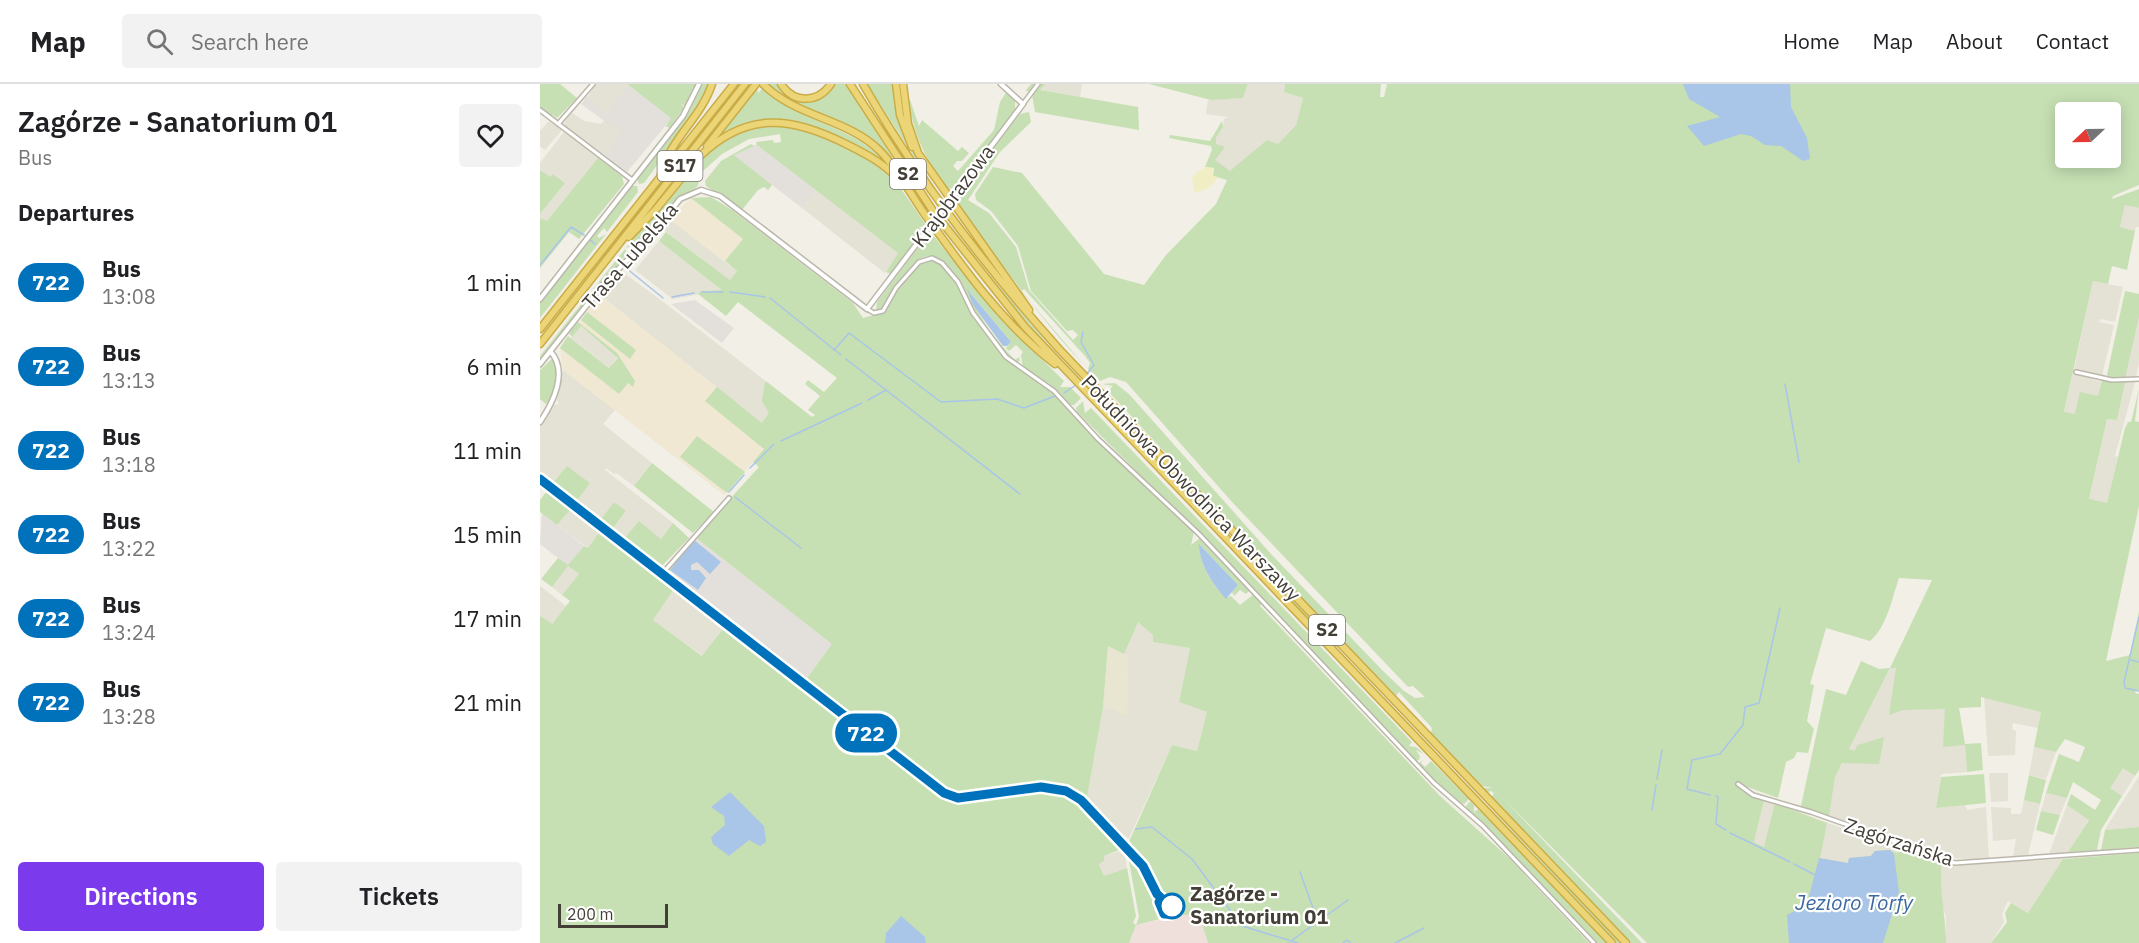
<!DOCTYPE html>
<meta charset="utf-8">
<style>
:root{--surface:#fff;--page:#f2f2f2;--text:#202124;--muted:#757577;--line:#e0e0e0;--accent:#7c3aed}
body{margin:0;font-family:"IBM Plex Sans",sans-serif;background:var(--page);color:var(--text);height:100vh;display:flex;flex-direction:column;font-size:22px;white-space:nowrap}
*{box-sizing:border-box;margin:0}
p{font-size:20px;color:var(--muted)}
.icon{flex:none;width:33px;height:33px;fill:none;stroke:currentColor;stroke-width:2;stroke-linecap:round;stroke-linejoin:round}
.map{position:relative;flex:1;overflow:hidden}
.details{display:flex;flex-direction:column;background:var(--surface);width:540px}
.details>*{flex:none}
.badge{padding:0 12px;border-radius:20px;font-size:21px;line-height:39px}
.needle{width:39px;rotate:248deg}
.fabs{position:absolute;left:1515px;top:18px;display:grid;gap:12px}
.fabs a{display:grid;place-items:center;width:66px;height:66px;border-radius:6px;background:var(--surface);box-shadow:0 3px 15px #0003;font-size:30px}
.scale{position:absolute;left:18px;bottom:15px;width:110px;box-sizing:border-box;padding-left:6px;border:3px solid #433f36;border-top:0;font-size:16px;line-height:21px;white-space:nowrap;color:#433f36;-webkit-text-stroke:4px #fff;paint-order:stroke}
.map>.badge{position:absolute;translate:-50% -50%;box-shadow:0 0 0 3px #fff}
h2{padding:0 18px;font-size:22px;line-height:54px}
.round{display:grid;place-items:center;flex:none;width:63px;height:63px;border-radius:6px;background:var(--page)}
.headline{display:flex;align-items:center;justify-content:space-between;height:102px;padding:0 18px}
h1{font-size:28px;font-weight:600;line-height:45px}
.action{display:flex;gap:12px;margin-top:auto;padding:12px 18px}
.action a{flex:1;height:69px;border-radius:6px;background:var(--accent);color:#fff;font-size:24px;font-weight:600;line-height:69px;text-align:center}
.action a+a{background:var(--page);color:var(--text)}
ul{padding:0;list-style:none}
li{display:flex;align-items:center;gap:18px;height:84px;padding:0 18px}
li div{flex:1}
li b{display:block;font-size:22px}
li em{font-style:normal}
li .badge{min-width:66px;font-weight:700;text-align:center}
header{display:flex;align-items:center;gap:36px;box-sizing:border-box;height:84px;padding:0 30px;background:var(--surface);border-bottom:2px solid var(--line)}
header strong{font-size:28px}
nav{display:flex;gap:33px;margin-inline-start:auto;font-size:21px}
.search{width:420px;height:54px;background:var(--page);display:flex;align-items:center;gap:15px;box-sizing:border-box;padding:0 21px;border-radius:6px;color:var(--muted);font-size:22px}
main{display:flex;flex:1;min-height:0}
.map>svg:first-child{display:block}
</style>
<header>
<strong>Map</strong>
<div class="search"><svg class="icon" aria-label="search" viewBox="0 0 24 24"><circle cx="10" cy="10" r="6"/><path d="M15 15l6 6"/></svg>Search here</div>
<nav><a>Home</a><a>Map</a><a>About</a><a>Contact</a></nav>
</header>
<main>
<section class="details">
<div class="headline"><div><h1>Zagórze - Sanatorium 01</h1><p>Bus</p></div><a class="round"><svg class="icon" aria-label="heart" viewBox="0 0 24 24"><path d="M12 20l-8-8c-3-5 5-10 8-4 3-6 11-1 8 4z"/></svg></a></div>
<h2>Departures</h2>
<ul>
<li><span class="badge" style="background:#0072bc;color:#fff">722</span><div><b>Bus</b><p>13:08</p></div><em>1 min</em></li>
<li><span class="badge" style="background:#0072bc;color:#fff">722</span><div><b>Bus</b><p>13:13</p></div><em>6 min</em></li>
<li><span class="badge" style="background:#0072bc;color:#fff">722</span><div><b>Bus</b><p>13:18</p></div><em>11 min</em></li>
<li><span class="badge" style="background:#0072bc;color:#fff">722</span><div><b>Bus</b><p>13:22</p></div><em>15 min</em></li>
<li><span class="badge" style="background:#0072bc;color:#fff">722</span><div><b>Bus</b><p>13:24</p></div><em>17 min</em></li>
<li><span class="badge" style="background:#0072bc;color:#fff">722</span><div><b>Bus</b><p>13:28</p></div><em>21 min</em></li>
</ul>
<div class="action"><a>Directions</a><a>Tickets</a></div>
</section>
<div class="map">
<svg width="1599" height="859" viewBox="0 0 1599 859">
<rect width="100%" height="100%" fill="#f1efe6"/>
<path fill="#e4e1d5" d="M56,0h31l1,1 -22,28 -19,-15z
M506,0h36l-2,13 -40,-7z
M708,0h37l-1,8 19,6 -7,27 -18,19 -11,-4 -37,32 -16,-12 2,-22 7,-11 1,-8 5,-2 -23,-3 2,-14 35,-2z
M32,29l12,8 17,3 4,-4 17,13 -17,22 -40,-29v-5z
M9,37l13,9 -17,20 -5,-4v-15z
M24,48l34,26 -51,63 -7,-3v-4l25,-31 -12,-9 -3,4 -10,-8v-7z
M277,106l81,63 -13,20 -83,-65z
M1585,121l14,3v19h-3l-1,4 -15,-4z
M132,137l65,50 -7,9 -66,-50z
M119,157l64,49 -22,1v3l-28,5 -38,-29z
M81,187l45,33 146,113 -50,6 -162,-128z
M1553,197l30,6 -8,35 -15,-3 -1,3 15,3 -12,51 -28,-6z
M1599,233v46l-3,14 -11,2z
M41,242l37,29 -8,13 -39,-30z
M23,286l52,40 -12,14 49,39 -18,23 -18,-13 -2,1 -8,-6 -1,2 68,53 -12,16 -22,-18 -16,19 -12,-9 15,-19 -12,-10 -15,20 -5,-4 -18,-16 14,-19 -23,-17 -14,18 -13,-10v-48l13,-21 6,-1 -3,-6z
M1533,289l28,9 -3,14 -23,18 -11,-1z
M1585,298h10l-20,74 3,1 -11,46 -18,-3 18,-81 10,1z
M31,425l29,22 -12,17 -31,-23z
M28,482l11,8 -17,21 -10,-8z
M0,502l26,20 -15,19 -11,-9z
M134,505l49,39 -20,28 -50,-36z
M597,537l17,14 -1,7 37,6 -11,54 28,10 -10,39 -25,-6 -43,93 -14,-6 -29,-29 17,-96 14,3 3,5h7l1,-59 -4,-2z
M1350,584h6l7,42 42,-2 20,37 2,27 -26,2 -5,34 29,-3 2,5 19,-3 3,53 -36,-2 -124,-41 6,-40z
M1444,613l57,15 -3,16 -25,-5 -1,6 4,2 -1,24 -27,1z
M1494,663l22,5 -10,27 -17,-4z
M1583,684l12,8 -13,20 -13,-8z
M1449,689h19v28l-17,1z
M1599,692v51l-34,3 2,-4z
M1506,709l21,5 -7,17 -19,-4z
M1224,716l11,3 -10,45 -11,-6z
M1484,716l16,4 -12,51 -15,2 3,-18 -23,2 -2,-34 20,1v6h10z
M1527,721l22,14 -21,33 -19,2z
M1287,739l71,23v8l-48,4 -2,5 -29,-5z
M584,766l3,18 -23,8 -5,-13 5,-2v-5z
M1523,775l-35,54 -20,-12 -6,13 2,8 -13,21h-45v-27l-5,-12 -2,-24 3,-19 12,4z"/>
<path fill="#f0e8d3" d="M151,114l52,41 -18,22 -53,-40 2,-7z
M60,211l162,128 2,26 -40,46 -161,-125 -3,-22 59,46 -9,-26 8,-13 -40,-31z"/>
<path fill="#e3e0db" d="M88,1l44,33 -45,54 -22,-17 16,-22 -40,-29 6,-8 19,17z
M217,60l60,46 -15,18 -69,-53z
M155,216l39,28 -12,15 -51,-39z
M2,429l42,33 -16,20 -28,-22z
M155,453l138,107 -28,37 -140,-108z"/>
<path fill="#e8e5d1" d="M568,562l20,9 -1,60h-7l-3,-5 -14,-3z"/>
<path fill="#f0e0db" d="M640,831h19l9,28h-79l7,-18z"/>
<path fill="#c6e0b3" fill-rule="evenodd" d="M0,0h20l17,14 -20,20 -4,-3 -2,1 -11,-8z
M87,0h69l-11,22 -4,-2 3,4 -15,20 -3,-2 5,-8z
M162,0h9l-15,28 -52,71 -5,1 -2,-6c22,-29 50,-57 65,-94z
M198,0h3l-124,156 -2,-1z
M217,0l1,9 5,-5c36,35 85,35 120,72 -7,0 -19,-10 -27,-14 -49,-25 -94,-42 -143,-6z
M226,0h13l26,17 19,-6 9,-11h13l51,81 -34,-31 -65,-27z
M327,0h26l3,28 8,25 40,66z
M491,0h15l-6,6 98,17 1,23 -104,-18 -3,-17 -6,-5z
M609,0h99l-5,14 -32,2z
M745,0h96l-1,13h4l3,-13h752v101l-26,11 -1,3 27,-10v19l-14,-3 -5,22 15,4 -8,39 -15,-4 -4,18 -15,-3 -29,131 11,2 5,-22 18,4 4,-16 23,2 -8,38 -10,-1 -18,80 18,4 18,-75 3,-6h3l8,-33 -4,32 4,1v84l-33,155 24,-6 9,-44v79h-3l-1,3 4,1v76l-4,6 -12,-8 -13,20 12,8 -21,34 -4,20 -29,2 21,-32 -22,-15 4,-11 24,16 6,-10 -28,-18 -6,16 -21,-5 13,-39 20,8 6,-15 -20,-8 -9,13 -22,-5 7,-35 -60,-15v10l-22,1 6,36 16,-1 2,27 -16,2 -2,-27 -22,2 2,-38 -42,1 -14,5 7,-47h-6l-41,81 5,2 4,-6 26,-8 -5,27 -37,-1 -7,14 -6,40 -28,-11 25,-117 20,6 15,-34 18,8 11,-1 42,-88 -33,-2c-7,20 -12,49 -29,63l-44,-13 -16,56 4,1 -7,36 7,8 -6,24 -11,-1 -3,6 -8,4 -8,36 -36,-13v6l22,9 -10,42 10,5 11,-44 52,20 -7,35 28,5 1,-5 22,-2 4,-5 15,-1 8,4v-8l44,15c-4,29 4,53 4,82h-299l-152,-153 147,153h-11l-140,-146 3,-3 -2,-3 -5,1 -3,-4h9l-11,-2 -51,-53 1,-5 -33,-36 -3,4 31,32 -181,-188 -138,-149 5,-5 -11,-2 13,-1 14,11 142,160 111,116 22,21 11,7 10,-1 -12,-11 -5,1 -176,-185 -106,-120 -16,-5 -10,4 -12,-12 2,-6 -5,-7 -61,-67 -3,2 62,73c-48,-51 -86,-108 -129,-163l8,-2 -4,-4 62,-81 9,-2 2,10 -31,30 -32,48 21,13 27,34 13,43 44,50 5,-5 -5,-5 -6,1 -36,-40 -13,-45 -27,-35 -15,-11 -1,-6 18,-27 29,6 82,101 40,11 22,-30 50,-51 11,-24 -14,-4 1,-8 -9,-1 7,-17 -1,-4 -42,-8 1,-3 40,6 12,-20 1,6 -7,11v6l9,3 -10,13 15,11 37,-31 11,4 18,-19 7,-27 -19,-6zM1526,28h44v46h-44z
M467,7l8,9v11l-60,80 -5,-3v5c-24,-32 -34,-53 -42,-92l2,-1 9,26 3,-6 36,31 4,-4 7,6 -7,8h-5l-4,5 5,5 36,-41 6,-28z
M226,41l29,1 33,12 45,23 26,25 28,40 -8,1 4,4 -32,43 -5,-2 12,-19 -141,-108 -1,-3 17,-2 1,3 7,-1 -1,-8 -31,5 -27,15 -19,17 -6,16 -18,11 -47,54 -2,-2 5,-6 -9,4 86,-100 31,-18z
M211,60l3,2 -20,9 38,30 -4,5 -4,-3 -6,3 -16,20 -36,-24 -1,-5 16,-20z
M58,74l24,18 2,8 -45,55 -10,-7 -29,36v-50l7,3z
M0,86l10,7 3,-3 12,9 -25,31z
M92,102h5l1,6 -31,40 -3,-4 -7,8 2,2 7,-4 -66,84v-17z
M171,113l21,13 121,93 10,15 22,-6 12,-22 18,-22 13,-8 11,3 15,17 20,39 33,41 41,27 56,60 90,85 -3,13 9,-7 50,52 -4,4 -6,-4 -6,6 -2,-4 6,-7 -38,-40c0,21 12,39 26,53l5,-2 9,9 14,-11 8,9 -2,3 180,190 69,62 80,85h-381l-9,-28h-19l-17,-18 -13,-26 -22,-27 44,-99 25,6 10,-39 -28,-10 11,-54 -37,-6v-7l-15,-13 -14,32 -16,-8 -5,61 -17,96c-43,-41 -86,-1 -133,-9l-148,-113 27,-37 -137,-107 64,-70 -6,-5 11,-13 -59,-48 12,-14 45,36 7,-10 -7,-12 3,-19h2l45,35 3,-2 -7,-5 12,-14 -15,-12 3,-4 16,12 13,-14 -99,-76 -12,14 -28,-22 3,-3 21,-1 -63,-49 7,-9 64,48 7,-9 -12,-10 18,-22 -52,-41z
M403,131l45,58 87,103 -70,-78z
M392,150l65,81 67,66 -4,6h10l11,11 -7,7h-4l-19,-20 -28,-17 -2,-13 2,-3 -7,-7 -7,6 -3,-3 5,-6 -42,-51c8,25 28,50 46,69l4,-3 1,4 -5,1c-14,-12 -25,-27 -36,-43 -11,-15 -27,-65 -50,-63 -26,3 -35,51 -53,55l1,-9 50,-66 5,3z
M85,165l2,4 4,-1 -9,7 -82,102v-5z
M1585,207l14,3v23l-14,62 -15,-1 -3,-3z
M47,228l49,38 -6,9 -49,-39z
M38,238l39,31 18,28 -2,6 -5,-4 -9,11 -59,-46 8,-12 41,32 9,-10 -37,-32 -9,11 -3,-4z
M13,274c6,15 3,34 -7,46l-6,-5v-29z
M558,313l239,249 -1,2 -240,-250z
M543,317l2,12 6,-5 318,331 3,3 -3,4 7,1 8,7 -8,-4 4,6 -1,4 -4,1 -182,-194 -156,-155 -1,-4z
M157,352l48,36 -18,21 -47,-36z
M112,379l62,49 -21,21 -59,-47z
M27,382l23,17 -14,19 -23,-19z
M7,407l24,18 -14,16 -17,-13v-12z
M74,418l12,9 -15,20 -12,-9z
M99,437l22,18 12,-16 16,15 -29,30 -37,-28z
M60,447l58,45 2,6 3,-2 11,9 -21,31 49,36 23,-30 223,172c15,5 31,1 46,-2 77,-14 79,-1 130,52l-20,8v5l-5,3 5,12 23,-8 9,48 -3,7 3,2 3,-8 -12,-67 16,18 15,35 -3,1 9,14 -28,7 -7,18h-589v-327l12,8 18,-23 -8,-6 17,-21 -11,-8 -16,21 -11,-8 17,-21 10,7 16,-19 4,2z
M883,676l-2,3 4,4 6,-6 38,38 -5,5 -4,-1 -40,-36 -1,-4z
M1444,690l2,29 -50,5 5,-31z
M1489,691l17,5 -6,24 -16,-4z
M943,716l138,143h-4z
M930,717l4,4v7l4,-3 129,134h-10l-130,-133 -1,-4z
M1501,727l19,4 -7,20 -17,-5z
M1599,743v20l-38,3 4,-20z
M1599,769v90h-148l16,-21 -2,-9 6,-10 17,10 35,-54z"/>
<path fill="#f1eec6" d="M665,83l9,1 -1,8 5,1c-6,11 -12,14 -24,15l-2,-16z"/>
<path fill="#a9c5e7" d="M1143,0h107l1,23 16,31 3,21 -7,2 -22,-15 -16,-1 -14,-9 -10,-2 -37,12 -17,-20 33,-9 -31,-18z
M427,205l44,53 -4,4h-4l-30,-41z
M154,456l27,22 -11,12 -13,-12 -6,3v5h8l7,8 -8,12 -28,-20z
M659,460l39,41 -12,14c-14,-16 -26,-33 -27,-55z
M190,708l34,34 2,16 -6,4 -11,-6 -20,16 -16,-12 -2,-7 14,-12 -1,-9 -13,-9z
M1350,766l4,4 5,38 -16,51h-94l-2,-28 20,-11 12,-46 29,5 1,-5 22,-2 4,-5z
M361,832l24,21 1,6h-41l1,-10z"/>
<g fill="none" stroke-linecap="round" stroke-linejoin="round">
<path stroke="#a9c5e7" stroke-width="1.5" d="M49,155l6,5
M0,181l31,-38 13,8
M86,184l37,30
M162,208h21
M190,208l35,5
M132,213l22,-4
M230,214l71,57
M543,248l-2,10 13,23 -8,10
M294,266l15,-17 92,69 56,-3 27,9 31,-12
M306,275l174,135
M1245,300l14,78
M524,309l12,-8
M328,316l18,-10
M241,357l81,-38
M210,384l24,-24
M189,408l15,-17
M195,413l66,51
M1599,533l-15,65 1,6 14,3
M1591,576l8,2
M1117,695l5,-29
M1170,711l-23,-6 5,-29 28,-6 23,-29 2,-18 14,-4 21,-95
M1176,712l2,1 -2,27 10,6
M1112,726l4,-25
M596,745l16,-2 40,32 50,67 56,17
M1190,749l60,29
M1254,780l21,11
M760,788l18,50
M748,859l60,-43
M803,859l4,-3 4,3
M855,859l29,-15"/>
<g stroke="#bbb7aa" stroke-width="6">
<path id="minor" d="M483,20l15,-20
M0,26l92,70
M18,40l35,-40
M327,225l7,4 9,-2 13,-23 23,-26 13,-4 10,5 16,19 15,31 33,44 48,34 44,48 101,95 235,249 49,43 111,117
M1536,288l36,8 27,-1
M0,395l404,314 14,5 83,-11 25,4 15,9 62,66 21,48 10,-1 -3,-8 -14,-11
M121,491l68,-77
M1198,700l15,11 58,17 144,51 184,-13"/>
</g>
<g stroke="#bbb7aa" stroke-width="7">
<path id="tertiary" d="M413,113l70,-93 -22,-20
M0,215l143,-183 16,-32
M0,280l66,-83 40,-39 34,-43 21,-9 19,6 147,113 61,-80
M0,338c13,-19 29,-51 10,-71"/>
</g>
<g stroke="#caac47" stroke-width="9">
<path id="motorway" d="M223,0c34,34 85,34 118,68 18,19 30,43 45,64 38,53 77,108 129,148
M241,0c13,20 37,19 50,0
M310,0l83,127 92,116 587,616
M323,0c55,96 122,182 196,265l567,594
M356,0l4,31 12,32
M363,0l5,40 10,29 111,157
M167,62l49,-62
M159,73c47,-46 92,-41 147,-13 18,9 36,18 50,33
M121,90c9,-35 40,-56 51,-90
M89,153l28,-29 44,-54
M0,245l194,-245
M0,260l205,-260"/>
</g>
<use href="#minor" stroke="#fff" stroke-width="3"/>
<use href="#tertiary" stroke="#fff" stroke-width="4"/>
<use href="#motorway" stroke="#ecd576" stroke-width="6"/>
<g stroke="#bbb7aa" stroke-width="7" stroke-linecap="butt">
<path id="tertiary-bridge" d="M388,145l25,-32"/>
</g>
<use href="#tertiary-bridge" stroke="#fff" stroke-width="4"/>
</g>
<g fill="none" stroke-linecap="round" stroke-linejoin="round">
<g stroke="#fff" stroke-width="14">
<path id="line" d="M0,395l404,314 14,5 83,-11 25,4 15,9 62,66 14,28 18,17 -4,3h-7l-5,-12"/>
</g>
<use href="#line" stroke="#0072bc" stroke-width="9"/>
</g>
<circle fill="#fff" stroke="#0072bc" stroke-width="3" cx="632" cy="822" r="12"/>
<g text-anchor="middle" stroke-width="4.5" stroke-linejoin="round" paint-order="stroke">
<g fill="#fff" stroke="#7b7972" stroke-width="1.5">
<rect x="117.5" y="67" width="45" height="30" rx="4.5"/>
<rect x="350" y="75" width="36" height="30" rx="4.5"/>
<rect x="769" y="531" width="36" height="30" rx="4.5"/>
</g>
<g font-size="18" font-weight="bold" fill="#433f36">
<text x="140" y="88">S17</text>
<text x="368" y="96">S2</text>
<text x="787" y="552">S2</text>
</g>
<g font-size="20" fill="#433f36" stroke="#fff">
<text transform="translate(413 112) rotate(-53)" y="7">Krajobrazowa</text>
<text transform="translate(90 172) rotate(-49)" y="7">Trasa Lubelska</text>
<text transform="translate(651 404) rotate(46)" y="7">Południowa Obwodnica Warszawy</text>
<text transform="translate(1359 758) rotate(18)" y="7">Zagórzańska</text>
</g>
<g font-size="20" font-weight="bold" fill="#433f36" stroke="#fff" text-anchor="start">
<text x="650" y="817">Zagórze -<tspan x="650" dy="23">Sanatorium 01</tspan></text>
</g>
<g font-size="21" font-style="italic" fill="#3d69a1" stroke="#fff">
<text x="1314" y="826">Jezioro Torfy</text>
</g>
</g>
</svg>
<div class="fabs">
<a><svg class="needle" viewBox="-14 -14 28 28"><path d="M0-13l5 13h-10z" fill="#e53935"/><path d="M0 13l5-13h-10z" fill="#757577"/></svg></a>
</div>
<div class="scale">200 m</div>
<b class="badge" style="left:326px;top:649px;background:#0072bc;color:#fff">722</b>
</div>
</main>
